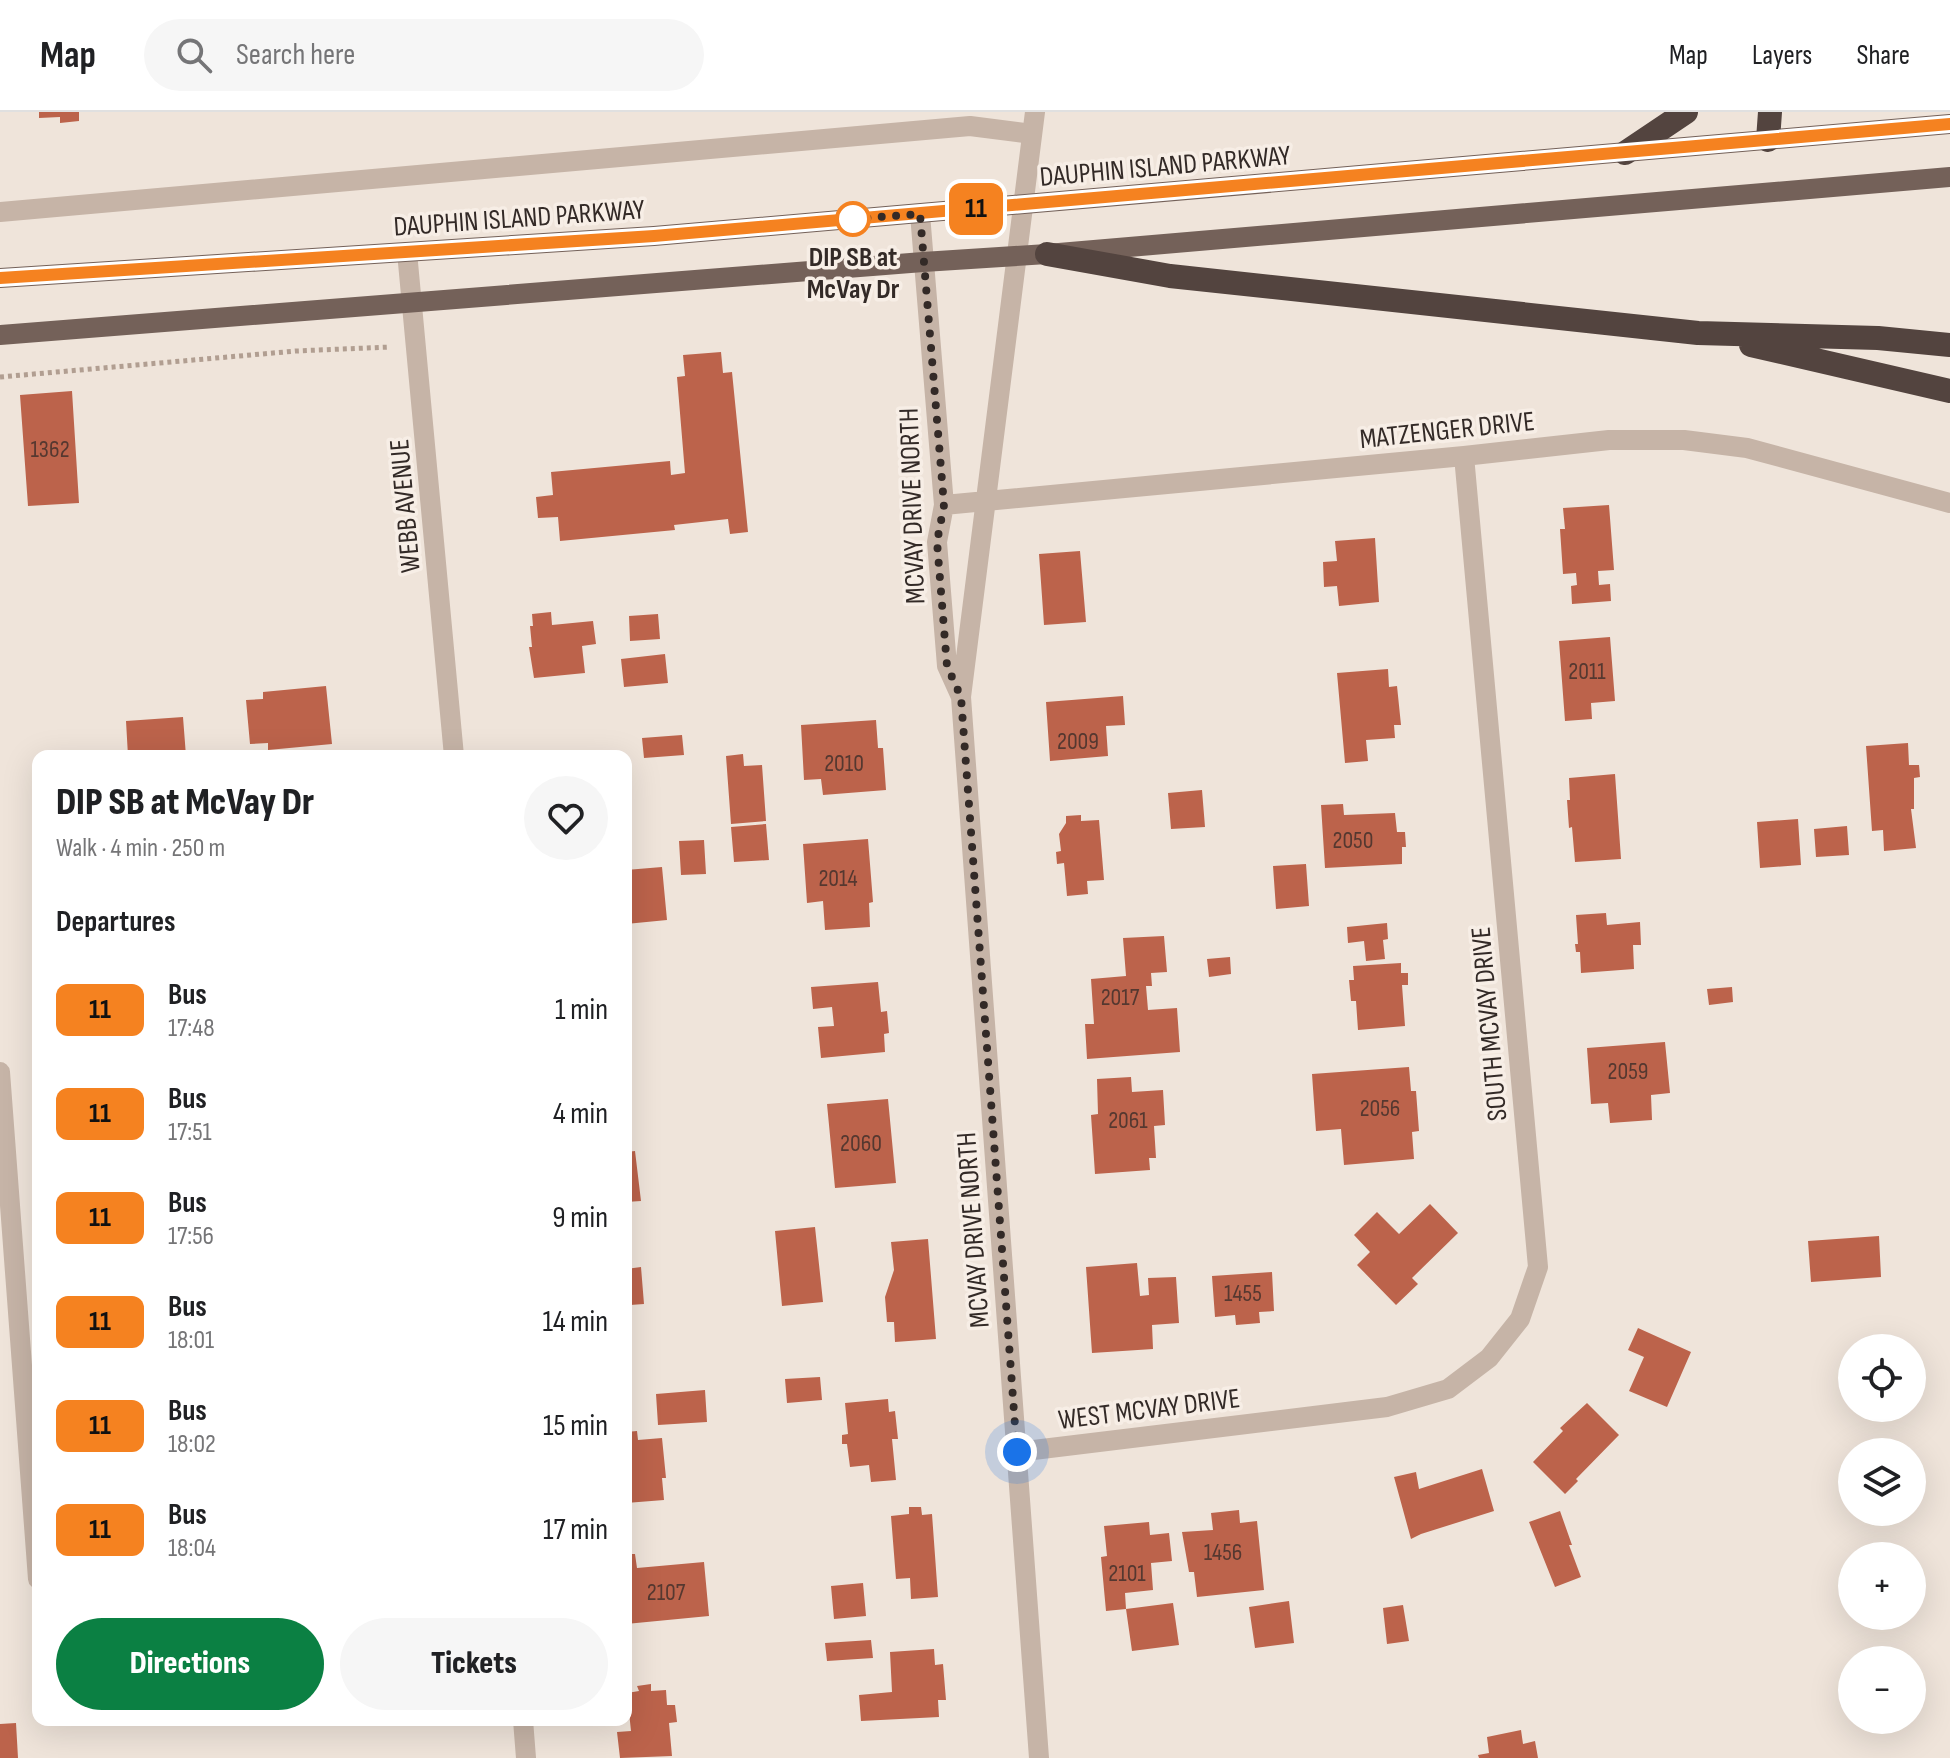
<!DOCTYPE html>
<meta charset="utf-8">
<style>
:root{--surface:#fff;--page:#f6f6f6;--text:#202124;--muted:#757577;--line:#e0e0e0;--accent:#0b8043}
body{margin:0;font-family:"Sofia Sans Condensed",sans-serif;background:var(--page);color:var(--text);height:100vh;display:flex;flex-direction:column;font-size:30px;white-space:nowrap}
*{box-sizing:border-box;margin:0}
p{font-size:26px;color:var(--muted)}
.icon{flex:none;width:44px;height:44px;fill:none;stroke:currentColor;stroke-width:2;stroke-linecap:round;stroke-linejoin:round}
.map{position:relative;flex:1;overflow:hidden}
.side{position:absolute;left:32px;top:638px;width:600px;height:976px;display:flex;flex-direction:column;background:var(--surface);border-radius:16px;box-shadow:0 8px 32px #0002}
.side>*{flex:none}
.badge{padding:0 16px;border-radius:12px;font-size:28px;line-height:52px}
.buttons{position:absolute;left:1838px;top:1222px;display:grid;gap:16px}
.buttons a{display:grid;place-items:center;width:88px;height:88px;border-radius:50%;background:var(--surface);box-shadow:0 8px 32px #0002;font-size:40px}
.you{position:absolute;width:40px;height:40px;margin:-20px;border:6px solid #fff;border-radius:50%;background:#1a73e8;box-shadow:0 0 0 12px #1a73e833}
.map>.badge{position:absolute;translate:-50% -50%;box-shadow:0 0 0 4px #fff}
h2{padding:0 24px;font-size:30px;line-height:72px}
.round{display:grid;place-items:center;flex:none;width:84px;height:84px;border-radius:42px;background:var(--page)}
.head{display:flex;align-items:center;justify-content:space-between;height:136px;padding:0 24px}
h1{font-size:38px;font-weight:800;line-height:60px}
.action{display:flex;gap:16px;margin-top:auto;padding:16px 24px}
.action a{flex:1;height:92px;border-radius:48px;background:var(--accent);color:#fff;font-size:32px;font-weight:800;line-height:92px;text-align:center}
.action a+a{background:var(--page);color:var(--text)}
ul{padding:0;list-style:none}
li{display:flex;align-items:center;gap:24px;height:104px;padding:0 24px}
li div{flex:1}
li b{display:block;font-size:30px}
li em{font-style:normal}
li .badge{min-width:88px;font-weight:700;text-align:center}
header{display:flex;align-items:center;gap:48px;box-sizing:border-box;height:112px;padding:0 40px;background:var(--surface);border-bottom:2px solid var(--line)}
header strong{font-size:38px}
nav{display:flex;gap:44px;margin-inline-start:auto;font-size:28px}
.search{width:560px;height:72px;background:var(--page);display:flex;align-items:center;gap:20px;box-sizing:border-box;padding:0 28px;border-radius:44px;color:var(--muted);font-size:30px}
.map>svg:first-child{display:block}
</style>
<header>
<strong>Map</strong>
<div class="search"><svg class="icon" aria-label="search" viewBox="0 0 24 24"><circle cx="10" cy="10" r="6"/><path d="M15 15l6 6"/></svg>Search here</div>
<nav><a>Map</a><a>Layers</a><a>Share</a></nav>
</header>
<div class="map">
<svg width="1950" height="1646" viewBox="0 0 1950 1646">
<rect width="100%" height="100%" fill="#efe4da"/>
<path fill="#bc634b" d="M39,0h40v9l-19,2v-6l-21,1z
M721,240l2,21 9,-1 16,160 -18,2 -2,-15 -54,6 1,5 -115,11 -2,-24 -20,1 -2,-21 17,-2 -2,-23 119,-11 1,14 14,-2 -8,-96 8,-1 -2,-21z
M72,279l7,112 -51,3 -8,-111z
M1609,393l5,65 -16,1 1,14 11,-1 1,17 -39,3 -1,-18 6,-1 -1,-12 -13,1 -3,-45h5l-2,-21z
M1375,426l4,64 -40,4 -2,-20 -13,1 -1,-25 14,-1 -2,-20z
M1080,439l6,71 -42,3 -5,-71z
M551,500l1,13 41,-4 3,23 -14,2 3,27 -51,5 -5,-31h3l-2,-21h3l-1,-12z
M658,502l2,25 -30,2 -1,-25z
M1610,525l5,64 -24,2 1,16 -27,2 -6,-80z
M665,542l3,29 -44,4 -3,-28z
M1388,557l1,18 8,-1 4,39h-7l1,13 -29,2 2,21 -23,2 -8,-90z
M326,574l6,58 -64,6v-7l-18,1 -4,-44 17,-1v-7z
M1123,584l2,29 -19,1 2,30 -58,5 -4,-59z
M183,605l3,39h-58l-2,-35z
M876,608l2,28h5l3,42 -63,5 -2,-16 -17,1 -3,-55z
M682,623l2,20 -40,3 -2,-20z
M1908,631l1,22h10l1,12 -6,1v31h-3l5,39 -32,3 -1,-21 -11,1 -6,-85z
M743,642l1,12 18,-1 4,56 -35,3 -5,-68z
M1615,662l6,85 -46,3 -3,-35 -3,1 -2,-28h3l-1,-22z
M1202,678l3,37 -34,2 -3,-36z
M1343,692l1,11 51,-2 2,19h8l1,15h-4v17l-77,4 -4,-63z
M1081,703v6l18,-1 5,60 -17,1 1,13 -21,2 -3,-33 -7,1 -1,-12 5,-1 -2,-17 7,-11v-7z
M1798,707l3,46 -41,3 -3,-46z
M766,712l3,36 -35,2 -3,-35z
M1847,714l2,29 -33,2 -2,-28z
M868,727l5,63 -4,1 1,24 -45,3 -2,-29 -16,2 -4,-59z
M704,728l2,34 -25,1 -2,-34z
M1306,752l3,42 -33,3 -3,-43z
M662,755l5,53 -41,4v-54z
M1606,801l1,12 33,-3 1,23h-8l1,24 -53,4 -1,-21h-4l-1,-8h3l-2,-29z
M1387,811l1,16 -5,1 2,19 -19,2 -2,-20 -16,2 -1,-16z
M1164,824l3,36 -16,1 1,13h-6l2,24 29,-2 3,44 -93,7 -2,-35h9l-3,-45 35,-3 -3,-38z
M1230,845l1,17 -22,3 -2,-18z
M1401,851v10h7v12h-6l3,41 -47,4 -2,-29h-5l-2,-21h5l-1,-14z
M878,870l3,30 6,-1 2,22 -5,1 1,18 -64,6 -3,-31 16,-1 -2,-19 -19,2 -2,-22z
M1732,875l1,15 -24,3 -2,-16z
M1665,930l5,51 -19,2 1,25 -42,3 -2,-20 -17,1 -4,-56z
M1409,955l2,24h5l3,40 -7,1 2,27 -70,6 -3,-36 -25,2 -4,-57z
M1131,965l1,15 31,-2 2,35 -11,1 2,32h-7l1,12 -55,4 -4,-59 7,-1 -1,-35z
M888,987l8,84 -61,5 -8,-84z
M635,1039l6,50 -15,1v-50z
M1430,1092l28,29 -46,45 6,6 -22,21 -39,-40 13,-13 -16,-17 23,-23 22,22z
M815,1115l8,75 -41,4 -7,-75z
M1879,1124l2,41 -70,5 -3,-41z
M928,1127l8,100 -41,3 -1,-20h-7l-2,-25 9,-27 -3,-28z
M1137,1151l3,33 9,-1 -1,-17 28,-1 3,46 -27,2 1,24 -61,4 -6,-86z
M641,1155l3,37 -14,1 1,12 -5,1v-49z
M1272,1160l2,39 -15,1 1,11 -24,2 -1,-10 -20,2 -3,-41z
M1638,1216l53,24 -24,55 -38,-16 15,-34 -16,-7z
M820,1265l2,23 -35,3 -2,-24z
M705,1278l2,32 -49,3 -2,-31z
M888,1287l1,13 6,-1 3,28h-6l4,41 -25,2 -2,-17 -19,2 -3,-23h-5v-9l6,-1 -3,-31z
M1587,1291l32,32 -43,44 2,2 -13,13 -32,-32 30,-31 -3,-3z
M637,1319l1,9 24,-2 4,40h-4l2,22 -38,3v-71z
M1482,1357l12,42 -73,23 -10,5 -17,-62 22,-5 3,17z
M909,1395h12l1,8 10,-1 6,83 -27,2 -1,-21 -14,1 -5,-63 18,-2z
M1239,1398l1,13 17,-2 7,69 -67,7 -3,-25h-5l-7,-40 31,-2 -2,-17z
M1560,1399l12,34h-3l12,32 -26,10 -26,-65z
M1149,1410l1,13 19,-2 3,28 -21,2 2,27 -28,3 1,16 -20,2 -5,-54 6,-1 -3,-30z
M626,1442h9l2,14 67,-6 5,54 -83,8z
M863,1471l3,33 -32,3 -3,-33z
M1289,1489l5,42 -39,5 -6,-41z
M1173,1491l6,42 -47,6 -6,-42z
M1403,1493l6,36 -22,3 -4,-36z
M871,1528l2,18 -46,3 -2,-18z
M934,1537l1,16 8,-1 3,36h-8l1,17 -78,4 -2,-26 33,-3 -2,-40z
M651,1572v7l15,-1 1,15h8l2,17 -8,1 3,33 -52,2 -3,-26 14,-1 -4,-38 12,-2 -2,-5z
M16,1611l2,35h-18v-34z
M1521,1618l2,14 12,-3 3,17h-59l-1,-3 11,-2 -2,-16z"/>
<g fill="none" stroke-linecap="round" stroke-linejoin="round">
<path stroke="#b19e91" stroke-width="5" stroke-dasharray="4 4" stroke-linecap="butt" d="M0,265l296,-26 94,-4"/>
<path stroke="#c6b4a7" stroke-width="20" d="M1035,0l-74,585 78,1061
M0,100l970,-86 62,8
M920,102l24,291 -7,37 10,124 14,31
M407,140l47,504
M944,393l520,-49 145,-16h75l63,8 203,55
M0,960l38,507
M1017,1340l370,-45 61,-18 41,-31 31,-39 18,-52 -74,-811
M523,1608l3,38"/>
<path stroke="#746159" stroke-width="20" d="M0,166l654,-42 1296,-112
M0,223l923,-73 124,-8 903,-77"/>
<path stroke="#53443f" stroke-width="24" d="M1768,28l2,-28
M1625,41l61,-41
M1047,142l123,22 528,57 180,5 72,7
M1751,233l199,46"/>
</g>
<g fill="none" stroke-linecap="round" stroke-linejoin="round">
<g stroke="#fff" stroke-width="18">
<path id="line" d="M0,166l654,-42 1296,-112"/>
</g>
<use href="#line" stroke="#f58220" stroke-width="12"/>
<path stroke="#332a27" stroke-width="8" stroke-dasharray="0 14.4" d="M853,107l67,-5 24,291 -7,37 10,124 14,31 56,755"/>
</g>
<circle fill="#fff" stroke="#f58220" stroke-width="4" cx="853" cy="107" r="16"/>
<g text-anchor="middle" stroke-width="7" stroke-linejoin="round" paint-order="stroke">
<g font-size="24" fill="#553830">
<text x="50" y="345">1362</text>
<text x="1587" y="567">2011</text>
<text x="1078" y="637">2009</text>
<text x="844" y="659">2010</text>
<text x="1353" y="736">2050</text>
<text x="838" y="774">2014</text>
<text x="1120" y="893">2017</text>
<text x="1628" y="967">2059</text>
<text x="1380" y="1004">2056</text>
<text x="1128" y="1016">2061</text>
<text x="861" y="1039">2060</text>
<text x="1243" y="1189">1455</text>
<text x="1223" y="1448">1456</text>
<text x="1127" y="1469">2101</text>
<text x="666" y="1488">2107</text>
</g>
<g font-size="28" fill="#332a27" stroke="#f7eee6">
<text transform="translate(1165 53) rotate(-5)" y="10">DAUPHIN ISLAND PARKWAY</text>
<text transform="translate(519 105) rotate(-4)" y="10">DAUPHIN ISLAND PARKWAY</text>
<text transform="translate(1447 317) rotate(-6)" y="10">MATZENGER DRIVE</text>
<text transform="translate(404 394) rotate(-95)" y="10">WEBB AVENUE</text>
<text transform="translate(911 394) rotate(-92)" y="10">MCVAY DRIVE NORTH</text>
<text transform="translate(1488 912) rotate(-95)" y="10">SOUTH MCVAY DRIVE</text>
<text transform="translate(972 1118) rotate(-94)" y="10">MCVAY DRIVE NORTH</text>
<text transform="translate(1149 1296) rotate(-7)" y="10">WEST MCVAY DRIVE</text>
</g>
<g font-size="28" font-weight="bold" fill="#332a27" stroke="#f7eee6">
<text x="853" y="154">DIP SB at<tspan x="853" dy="32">McVay Dr</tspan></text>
</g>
</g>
</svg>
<div class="buttons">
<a><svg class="icon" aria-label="locate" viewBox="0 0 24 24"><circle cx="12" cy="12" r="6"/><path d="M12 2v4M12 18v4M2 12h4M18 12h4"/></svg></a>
<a><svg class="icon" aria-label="layers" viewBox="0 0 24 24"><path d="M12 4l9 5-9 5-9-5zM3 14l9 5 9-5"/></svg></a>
<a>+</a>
<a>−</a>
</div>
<div class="you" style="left:1017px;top:1340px"></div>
<b class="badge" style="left:976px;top:97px;background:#f58220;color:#111">11</b>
<section class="side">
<div class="head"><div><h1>DIP SB at McVay Dr</h1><p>Walk · 4 min · 250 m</p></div><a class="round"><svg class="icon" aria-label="heart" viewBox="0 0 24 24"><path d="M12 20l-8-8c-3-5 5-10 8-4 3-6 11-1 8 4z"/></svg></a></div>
<h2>Departures</h2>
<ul>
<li><span class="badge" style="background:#f58220;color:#111">11</span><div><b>Bus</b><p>17:48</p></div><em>1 min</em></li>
<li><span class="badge" style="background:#f58220;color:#111">11</span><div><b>Bus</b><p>17:51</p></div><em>4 min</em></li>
<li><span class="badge" style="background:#f58220;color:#111">11</span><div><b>Bus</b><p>17:56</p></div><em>9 min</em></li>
<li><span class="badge" style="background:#f58220;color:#111">11</span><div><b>Bus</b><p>18:01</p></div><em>14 min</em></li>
<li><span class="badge" style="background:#f58220;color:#111">11</span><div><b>Bus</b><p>18:02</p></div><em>15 min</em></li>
<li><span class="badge" style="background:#f58220;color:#111">11</span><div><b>Bus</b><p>18:04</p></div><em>17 min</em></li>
</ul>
<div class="action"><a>Directions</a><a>Tickets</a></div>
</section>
</div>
